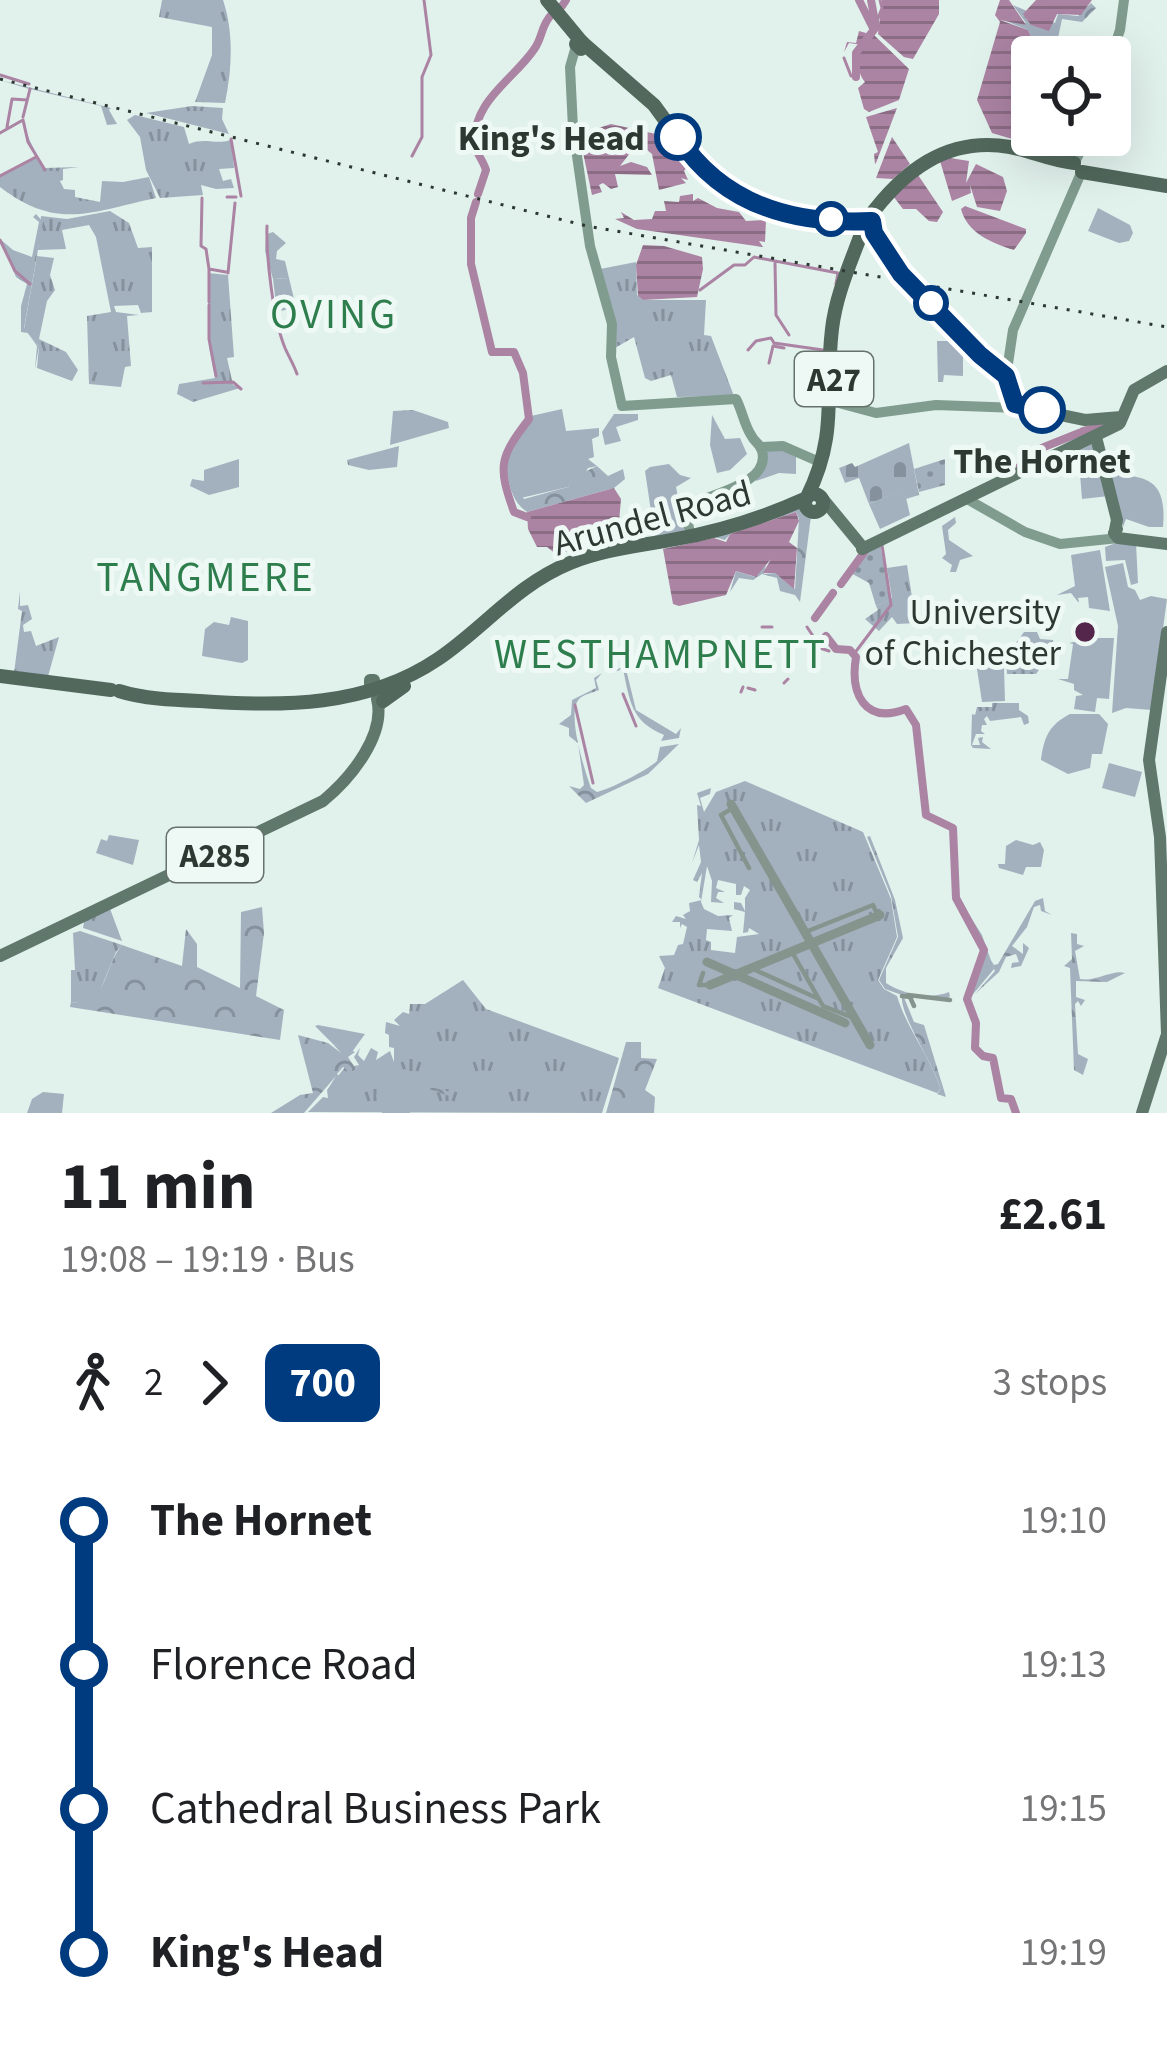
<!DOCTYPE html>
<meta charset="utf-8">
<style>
:root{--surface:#fff;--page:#f2f2f2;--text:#202124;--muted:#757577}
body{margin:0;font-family:"Source Sans 3",sans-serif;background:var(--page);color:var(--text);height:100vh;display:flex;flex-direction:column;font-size:45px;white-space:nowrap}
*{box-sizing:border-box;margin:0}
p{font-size:39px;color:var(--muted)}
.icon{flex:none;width:66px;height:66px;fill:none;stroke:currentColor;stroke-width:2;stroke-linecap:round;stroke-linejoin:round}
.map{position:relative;height:1113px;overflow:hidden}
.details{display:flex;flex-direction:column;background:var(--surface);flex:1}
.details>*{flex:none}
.badge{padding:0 24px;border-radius:18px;font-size:42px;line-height:78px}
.fabs{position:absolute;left:1011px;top:36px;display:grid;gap:24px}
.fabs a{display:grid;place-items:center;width:120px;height:120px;border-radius:12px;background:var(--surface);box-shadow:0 12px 48px #0002;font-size:60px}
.map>.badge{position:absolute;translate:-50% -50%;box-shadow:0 0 0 6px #fff}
.legs{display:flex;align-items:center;gap:18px;height:132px;padding:0 60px;font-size:39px}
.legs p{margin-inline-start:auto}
.head{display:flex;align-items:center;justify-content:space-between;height:204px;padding:0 60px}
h1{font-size:66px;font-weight:700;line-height:90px}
ul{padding:0 60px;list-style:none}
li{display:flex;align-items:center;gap:42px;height:144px;font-size:45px}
li i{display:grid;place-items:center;width:18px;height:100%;margin:0 15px;background:currentColor}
li i::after{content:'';width:30px;height:30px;margin:-15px;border:9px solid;border-radius:50%;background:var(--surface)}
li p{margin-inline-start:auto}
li:first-child i{background:linear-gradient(#0000 50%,currentColor 0)}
li:last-child i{background:linear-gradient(currentColor 50%,#0000 0)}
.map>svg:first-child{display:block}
</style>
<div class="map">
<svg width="1167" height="1113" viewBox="0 0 1167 1113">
<defs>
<pattern id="grass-tufts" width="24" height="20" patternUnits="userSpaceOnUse" patternTransform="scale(3)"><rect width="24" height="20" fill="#a3b1bf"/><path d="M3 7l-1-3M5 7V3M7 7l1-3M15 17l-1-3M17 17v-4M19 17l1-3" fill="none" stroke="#85919c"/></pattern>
<pattern id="forest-crowns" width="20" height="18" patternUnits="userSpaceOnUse" patternTransform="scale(3)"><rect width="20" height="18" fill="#a3b1bf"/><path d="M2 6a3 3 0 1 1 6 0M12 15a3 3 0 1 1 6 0" fill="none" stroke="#85919c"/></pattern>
<pattern id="cemetery-stones" width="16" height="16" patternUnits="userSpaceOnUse" patternTransform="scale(3)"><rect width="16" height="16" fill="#a3b1bf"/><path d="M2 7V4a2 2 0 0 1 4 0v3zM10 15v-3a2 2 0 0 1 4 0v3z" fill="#85919c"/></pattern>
<pattern id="garden-dots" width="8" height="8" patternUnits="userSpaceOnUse" patternTransform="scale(3)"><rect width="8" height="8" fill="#a3b1bf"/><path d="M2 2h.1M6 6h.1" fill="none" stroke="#85919c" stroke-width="1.8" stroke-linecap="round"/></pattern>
<pattern id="water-rules" width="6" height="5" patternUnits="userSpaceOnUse" patternTransform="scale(3)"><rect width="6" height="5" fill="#ab83a3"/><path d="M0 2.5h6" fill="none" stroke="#8b6c85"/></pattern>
</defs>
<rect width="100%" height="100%" fill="#e1f1ec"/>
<path fill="url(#grass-tufts)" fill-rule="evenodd" d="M162,0h61c11,33 9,68 2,103l-30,-1 17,-47v-28l-53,-10z
M0,80l111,28 -2,2 8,14 -10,1 -6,-19 -71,-17c-11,39 -3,46 14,79l35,-1 -16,2v11l-3,1 4,8 11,1v7l25,5 2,-21 21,1 26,-5 7,21c-66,14 -98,33 -156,-11v-11l36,-20c-14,-23 -13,-41 -7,-67z
M192,106l31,2 -1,11 7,15 -83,-21z
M135,115l49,12 5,17c15,-7 27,1 42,-4l3,28 -15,1 4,12 8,-2 3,9 -18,1 -15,-4 2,10 -43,3 -14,-28 -6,-33 -13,-17z
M110,211l19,12 9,25 14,-1v65l-11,1 -3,-8 -24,1 2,6 23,3 -12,1 4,50 -6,1 -4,20 -32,-3 -2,-68 24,-4 -15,-75 -7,-12 -27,5 4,19 -28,1 3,-34 26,3z
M267,225v9l6,-2 13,11 -9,8 -1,8 9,2 4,17 -16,1 -8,-28z
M37,256l17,2 -4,17 5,15 -8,11 -8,38 27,13 12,18 -6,11 -35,-13 2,-22 -15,-17z
M636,262l1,33 6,5h63l-2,35 7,1 23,60 -57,1 -6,-22 -20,6 -6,-3 -11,-41 -19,11 -15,-79z
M208,273l20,2 6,82 -7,1 6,27 7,3 -47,14 -16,-8 2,-10 36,-6 -6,-31z
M413,410l35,12 1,6 -59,17 3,-34z
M399,446l-2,21 -28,3 -21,-5 -1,-5z
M239,459v28l-30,8 -19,-9 2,-7 12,2v-11z
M907,565l9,58 -19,1 -5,-7 -13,14 -14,-12 13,-9 -2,-4 16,-8 -5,-30z
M20,591v15l8,-1 4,14 -9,6 1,7 7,-1 5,15 23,-9 -12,43 -33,-7 8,-62 -4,-2z
M1024,632h13l3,7 13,1 2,17h-7l-12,17h-29l-1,-17h7l3,-14z
M992,703h27v7l9,6 1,7 -5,2 -3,-8 -31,4 -3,-5 -3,3 3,6h-5l-1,6 4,3h-9l-4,11h8l-2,-7 5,-1 -1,5 9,7 -18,-1 -2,-3 1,-31 3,1 2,-8h15z
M924,766l1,34 5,15 26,11 2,71 24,38 12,34 -25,30 7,18 -5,-2 -8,-16 9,-6 -1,-12 6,-5 1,-20 4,-6 -27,-49 -4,-73 -26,-12 -4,-16z
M745,781l118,51 28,67 6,38 -19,43 6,9 13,7c10,33 32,59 44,93l-4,4 -279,-105 7,-20 -6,-12 15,-1 4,-10 5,-1 4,-17 -5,-3 -2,4v-6h-8l-8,12 12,-18 10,3 -3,-4 7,-4 -1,-8 13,-3 -3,-3 3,-24 -5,9 -4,-2 8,-18 -2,-17 -7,18 7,-23 -2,-35 4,1 -4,-13 14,-5 -1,6 -10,4 4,14 12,-20zM707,866l5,15 -1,21 13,1 -8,-5 2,-6h7l-9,-4 2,-8 18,4v11h5l3,-9 6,4 -5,8v13l-4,-8 -7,-1v7l11,3 -2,21 5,-1 1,-4 10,6 -22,3 -2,16 -24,-3v-8l-5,-2 1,-11 25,2 -3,-13 4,-3 -15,1 -14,-7 -3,-7z
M109,906l13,35 -39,-13 2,-12z
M80,931l42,14 -6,7 -19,46 -11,6 -15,-2v-32h4l-2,-37z
M463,980l23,29 133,49 -17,55 -294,-1 15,-15 5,1 -1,-8 18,-23 7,6 7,-8 -5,-8 6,-9 -2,7 6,6 7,-13 7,4 -2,8 14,-9 4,11v-14l-5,-1v-12l-4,-2 1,-11 14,4 -6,-6 9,-8 6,2 1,-10h15z
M318,1025l47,9 -13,18 -19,-8 -18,-18z
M43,1092l21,2 -2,19h-35l5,-14z"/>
<path fill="url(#forest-crowns)" d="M1091,3l5,5 -14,14 -20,-3 -8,38h-14l-12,-27 -27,-11 25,4 -13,-18 42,18 3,-9 20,2z
M36,214l7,8 -19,106 15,18 -4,23 2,-23 -9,-13 -7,-1v-26l6,-22 -11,-7 -16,-38 13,11 19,7 7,-35 -6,-5z
M510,445l2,37 12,17 44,-12 6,-10 23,-11 11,10 15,-7 2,10 -11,9 -87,24c-20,-14 -20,-40 -21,-63z
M799,508h8l4,8 -11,86 -5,-7 -15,-4 -3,-13 -15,-4 -9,6 -14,-2 -9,14 6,-21 19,6 11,-12 -2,9 11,-1 20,16 4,-70 -3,-7 -65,21 -6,7 -11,-3z
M625,665l11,45 40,24 5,-6 -2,10 -18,3 3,-6c-33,-14 -34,-33 -41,-66l-12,4z
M602,673l-6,7 3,10c-7,3 -14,4 -19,8 -15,13 5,73 11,90l6,4c13,-3 51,-22 60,-31l3,-14 19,-3 -31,30 -62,29 -17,-17 11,3 4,-4 -6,-42 -9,-7v-8l-10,-4 12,-9 1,-15 24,-12 -2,-10z
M870,836l25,64 8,38 -17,30v15c17,11 43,17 63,9l1,4 -2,2 -45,-3 11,27 10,3 22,72 -9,-3 4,-5c-8,-26 -42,-75 -39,-94l-17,-6 -6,-9 19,-43 -7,-41 -24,-59z
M1043,898l2,13 7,4 -11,-4 -1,-6 -6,2 -7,20 -15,19 11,8v-11l6,5 -8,18 -10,2 1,-5 7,-1 -3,-8 -10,3 -7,15 -24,22 20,-23 -7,-15 6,9 4,-1 37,-63z
M262,907l2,26 -8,63 28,14 -4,30 -210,-33 1,-5c36,7 32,-35 51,-57l60,21 4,-37 11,15v23l43,21 1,-76z
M1071,933l6,1v10l7,2 -9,5 5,28c16,3 33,-10 45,-6l-18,9 -31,-1v16l9,3 -4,6 -3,-5 -3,3 3,50 10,5 -5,16 -9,-5 -4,-102 -6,-2 8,-7z
M298,1035l30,8 13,10 -8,-9 22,8 -7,5 6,9 5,-1 -6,7 4,8 -5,9 -8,-3 7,-13 -8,-6 -6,7 5,5 -11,14 -3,-4 8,-13 -32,37h-33l29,-18 13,-2z
M626,1042h15v16l16,1 -12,31 10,7 -1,16h-48z
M499,1056l8,20 -4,12 -26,-11 -12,7 -10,-13 22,5 3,-6 11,1z
M367,1057l24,8 4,7 10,-3 12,6 -2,8 35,9 -1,4 -74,-26 -10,-9z"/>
<path fill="url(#cemetery-stones)" d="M909,443l10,52 -13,4 -3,-9 -34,14 -10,-26 -14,5 -6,-15 13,-5 3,4z"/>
<path fill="#a3b1bf" d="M1098,208l32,17 3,8 -4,8 -10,2 -31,-12z
M289,278l7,29 -19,5 -4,-33z
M937,341h16l10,11v24l-19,-1 -1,7h-5z
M562,409l4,22 33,-3v8l-7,3 2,18 -6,2 9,7 -9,2 -7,12 -7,-2 -6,9 -47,11c-30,-39 -1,-53 10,-82z
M614,414h24v6l-22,7 5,14 -16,4 -3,-13z
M712,415l13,24 15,-1 7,16 -17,16 -13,3 -7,-28z
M1092,441l17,55 -27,3 -4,-50z
M781,448l15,7v19l-17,-1 -23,8 7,-32z
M669,464l11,11 11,3 -15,9 3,15 7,6 -2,24 -29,6 -10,-67 5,-4z
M1107,474c41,2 60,5 56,53h-14l-23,-8 -3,8z
M904,489l6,26 -30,14 -11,-25z
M955,517l1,6 -8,7 1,10 24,16 -13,4 -4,12h-6l2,-7 -10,-7 4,-4 -4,-28z
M1124,540l12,3 2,40 -7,2 -6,-25 -19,1 -1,-14z
M1100,550l10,61 -21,-3 -1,-11 -10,1 1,4h-1l-7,-9 -14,2 18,-9 -4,-31z
M1123,563l5,24 7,3 5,10 11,-4 16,3 -15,111 -26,-2 -14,5 6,-87 -13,-59z
M231,617l17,4v39l-6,3 -40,-7 3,-27 9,-7 15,3z
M1092,638h22l-5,61 -12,-1 -2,14 -21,-3 2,-13 7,-1 -9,-5v-6l-16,-5h10l5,-35 -4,-1z
M983,663l21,5 1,33 -23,1 -5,-33z
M1070,714h29l9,10 -6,30h-10l-2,14 -22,6 -27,-14c3,-23 8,-35 29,-46z
M1109,763l33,9 -7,25 -33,-9z
M109,835l30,5 -6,25 -37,-12 5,-14 6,2z
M1016,840l17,5 7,-3 4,8 -3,17h-15l-3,8 -24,-7 -1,-4h7l1,-18z
M386,1088l15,2 9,11v12h-28l-6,-18z"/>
<path fill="url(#garden-dots)" d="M945,459v26l-26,7 -5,-23z
M880,544l11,55 -15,7 -7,-23 -20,-11 14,-21z"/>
<path fill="url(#water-rules)" d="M882,0h57v14l-26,45 -9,-2 -26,-23z
M1000,0h9l17,25 -26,-5 28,10 12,27h-8v78h50l-2,8 -13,12 -75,-22 -15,-33 23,-78 -5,-7z
M1036,0h56l-11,15 -24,-1 -8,17 -18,-6 -8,-11z
M859,31l7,2 -3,10 11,-8 35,34 -10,31 -30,12 -5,-3 -6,-21 7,-6c-8,-9 -9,-26 -2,-37l-14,-2 -5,9 3,-10 9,1z
M897,108l-21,55 -1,1 -1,-10 4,-2 -12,-35z
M611,124l54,12 23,30 -4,5 4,9 -7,-2 5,5 -27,7 -7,-36 -21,-17 -2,3 5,8 -14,18 11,-4 16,5 5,8 -37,-1 3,13 -7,2 -8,-6 -4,2 3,7 -10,3 -11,-52 1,-16 10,3z
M892,137l18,27 -17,15 -17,-1z
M950,158l19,3 -3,22 10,-19 27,13 4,14 -7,20 -23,-4 -7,-22 1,8 -19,8 -12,-40z
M918,175l25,37 -6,10 -8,-1 -13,-12h-13l-10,-13z
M693,194v7l5,-3 19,10 22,4 7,9 20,-1 -1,22 -6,-1 4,6 -126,-18 -22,-10 9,-1 -3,-6 13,8 18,-1 3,-8h11l-2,-10 15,1 1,-6z
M965,206l61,23v4l-12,17c-22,-7 -47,-17 -53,-41z
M643,245l21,1 38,11 1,12 -6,28 -54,3 -5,-4 -2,-31z
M614,488l7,11 -2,23 7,7 -2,7 -29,5 -38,14 -10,-8h-10l-9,-18 -1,-17z
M796,512l3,9 -10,21 8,6 -3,41 -19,-16h-12l8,-14 -15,18 -20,-6 -10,24 -47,11 -6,-2 -10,-55 51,-11 12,4 4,-8z"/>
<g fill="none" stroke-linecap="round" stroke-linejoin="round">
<path stroke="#ab83a3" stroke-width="3" d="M876,24l6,-16 -2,-8
M844,58l7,18h5l-1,-24 7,-7
M0,75l29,9
M23,117l7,-28
M7,127l5,-28 15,1
M0,133l23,-13 5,22 17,28
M231,139l10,57
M412,156l10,-19v-60l9,-22 -7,-55
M0,176l36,-19
M227,197h9
M202,198l-1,48 5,3 3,20
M267,226c-1,30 6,93 18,122 4,9 9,17 12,26
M0,240l15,31 15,13
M775,263l1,52 13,20
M228,273l7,-70
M700,290l34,-25h11l9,-8 84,16 -2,11
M209,302v-33l17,3
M209,305v34l7,37
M748,350l8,-9 15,-3 3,5 49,7
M769,363l4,-17 11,2
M203,383l30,-1 8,7
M762,627h10
M807,627l6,9
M817,647l12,4
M854,654l37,-49 -9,-60
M784,683l4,-4
M748,688l7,2
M741,692l2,-5
M623,694l13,32
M575,705l18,78"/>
<path stroke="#ab83a3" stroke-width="8" d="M859,0l14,28
M562,6l4,-6
M856,77v-24l20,-26 -5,-27
M478,194l8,-24c-3,-10 -10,-17 -11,-25 -4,-44 40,-66 60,-97 8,-12 6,-23 17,-34
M471,261v-43l5,-16
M471,264l21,88h22l9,21 6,46c-29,38 -32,46 -15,93l13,5
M1083,431l18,-5
M1044,447l35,-14
M1012,473l30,-25
M841,584l24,-33
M815,618l18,-25
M826,636l10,13 14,1 6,7c-6,36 8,68 50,52l10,16 10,90 27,13 3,70 28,52 -17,49 9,24 -1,25 8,8 10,2 8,40 10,1 5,14"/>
<path stroke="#86948e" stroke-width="4.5" d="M733,808l-12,7 28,53
M803,933l70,-28 5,11
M792,952l31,54 31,12
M751,968l68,31
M703,973l-4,12h11
M908,995l42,5
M902,996l8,1 4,9"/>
<path stroke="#86948e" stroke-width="9" d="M731,804l139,241
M707,962l138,61
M710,985l170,-70"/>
<path stroke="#809c8e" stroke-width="10" d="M576,46l-6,21 3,61 17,118 22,78 -1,33 11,49 114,-7c6,11 8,25 15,36 4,8 8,7 11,16 9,33 -51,42 -71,54l-5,10 3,13
M1110,60l10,-30 4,-30
M1075,162l13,-27
M1006,377l7,-47 68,-157
M835,402l41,11 60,-8 83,3
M761,447l22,-1 32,14
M967,499l58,33 35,12 59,-6"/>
<path stroke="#5f786b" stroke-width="12" d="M870,231l31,43 106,104 10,28 68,14 36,-3
M1120,423l14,-33 33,-19
M1096,437l21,83 -2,10
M823,499l37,45
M1117,529l-3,4 4,5 49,6
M862,549l257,-125
M370,680h4v5l-4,-1z
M0,956l323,-155c29,-24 63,-67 54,-102l5,1 -2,5
M1142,1113l25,-79 -7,-197 -11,-77 18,-128"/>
<path stroke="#52685c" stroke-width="14" d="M547,0l33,40
M584,44l-4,-4 -4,4 5,5 3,-5 70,61 46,63 31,26 44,16 88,12
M1082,172l85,14
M867,220c35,-48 79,-84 143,-73 21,4 42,14 64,16
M805 503a9 9 0 1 1 18 0a9 9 0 1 1-18 0Z
M807,497c32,-65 17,-102 25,-168 4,-35 19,-67 31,-100
M0,676l111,14
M119,691c25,8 54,9 81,10 82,6 167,6 238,-42 46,-31 78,-74 132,-96 34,-14 70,-17 106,-24 45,-8 89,-22 131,-41
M383,701l21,-15"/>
<path stroke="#2c3831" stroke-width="3" stroke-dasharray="3 9" stroke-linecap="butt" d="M0,79l587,147 580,101"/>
</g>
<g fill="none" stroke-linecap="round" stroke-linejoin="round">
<g stroke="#fff" stroke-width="27">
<path id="line-1" d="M678,137c45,69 117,88 194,84l2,12 27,41 79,81 26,21 9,28 27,6"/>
</g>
<use href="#line-1" stroke="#003b80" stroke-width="18"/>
</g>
<g fill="#fff" stroke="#003b80" stroke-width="6">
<circle cx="678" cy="137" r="21"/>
<circle cx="831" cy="219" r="15"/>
<circle cx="931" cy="303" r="15"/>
<circle cx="1042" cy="410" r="21"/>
</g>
<circle fill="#55264b" stroke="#eef9f5" stroke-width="4.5" cx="1085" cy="632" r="12"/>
<g text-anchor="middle" stroke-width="10" stroke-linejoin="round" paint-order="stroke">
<g fill="#eef9f5" stroke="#66726c" stroke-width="3">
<rect x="795" y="352" width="78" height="54" rx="9"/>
<rect x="167" y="828" width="96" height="54" rx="9"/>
</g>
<g font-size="33" font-weight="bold" fill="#2c3831">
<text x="834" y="391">A27</text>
<text x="215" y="867">A285</text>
</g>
<g font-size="36" font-weight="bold" fill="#2c3831" stroke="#eef9f5" text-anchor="end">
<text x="645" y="150">King's Head</text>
<text x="1042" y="473" text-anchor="middle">The Hornet</text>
</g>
<g font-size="36" fill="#2c3831" stroke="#eef9f5">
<text transform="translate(652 517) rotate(-15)" y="13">Arundel Road</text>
</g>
<g font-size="36" fill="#2c3831" stroke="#eef9f5" text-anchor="end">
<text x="1061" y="624">University<tspan x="1061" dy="41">of Chichester</tspan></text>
</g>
<g font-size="42" letter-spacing="3" fill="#2e7e4d" stroke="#eef9f5">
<text x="334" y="328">OVING</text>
<text x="206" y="591">TANGMERE</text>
<text x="661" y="668">WESTHAMPNETT</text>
</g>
</g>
</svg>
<div class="fabs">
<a><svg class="icon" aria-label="locate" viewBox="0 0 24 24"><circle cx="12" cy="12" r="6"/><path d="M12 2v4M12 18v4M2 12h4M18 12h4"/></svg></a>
</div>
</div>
<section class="details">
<div class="head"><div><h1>11 min</h1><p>19:08 – 19:19 · Bus</p></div><b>£2.61</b></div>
<div class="legs"><svg class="icon" aria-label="walk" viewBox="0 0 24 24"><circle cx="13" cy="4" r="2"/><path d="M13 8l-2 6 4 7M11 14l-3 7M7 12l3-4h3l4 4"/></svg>2<svg class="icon" aria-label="forward" viewBox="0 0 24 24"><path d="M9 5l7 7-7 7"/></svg><b class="badge" style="background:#003b80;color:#fff">700</b><p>3 stops</p></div>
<ul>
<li><i style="color:#003b80"></i><b>The Hornet</b><p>19:10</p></li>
<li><i style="color:#003b80"></i><span>Florence Road</span><p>19:13</p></li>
<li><i style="color:#003b80"></i><span>Cathedral Business Park</span><p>19:15</p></li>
<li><i style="color:#003b80"></i><b>King's Head</b><p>19:19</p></li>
</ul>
</section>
